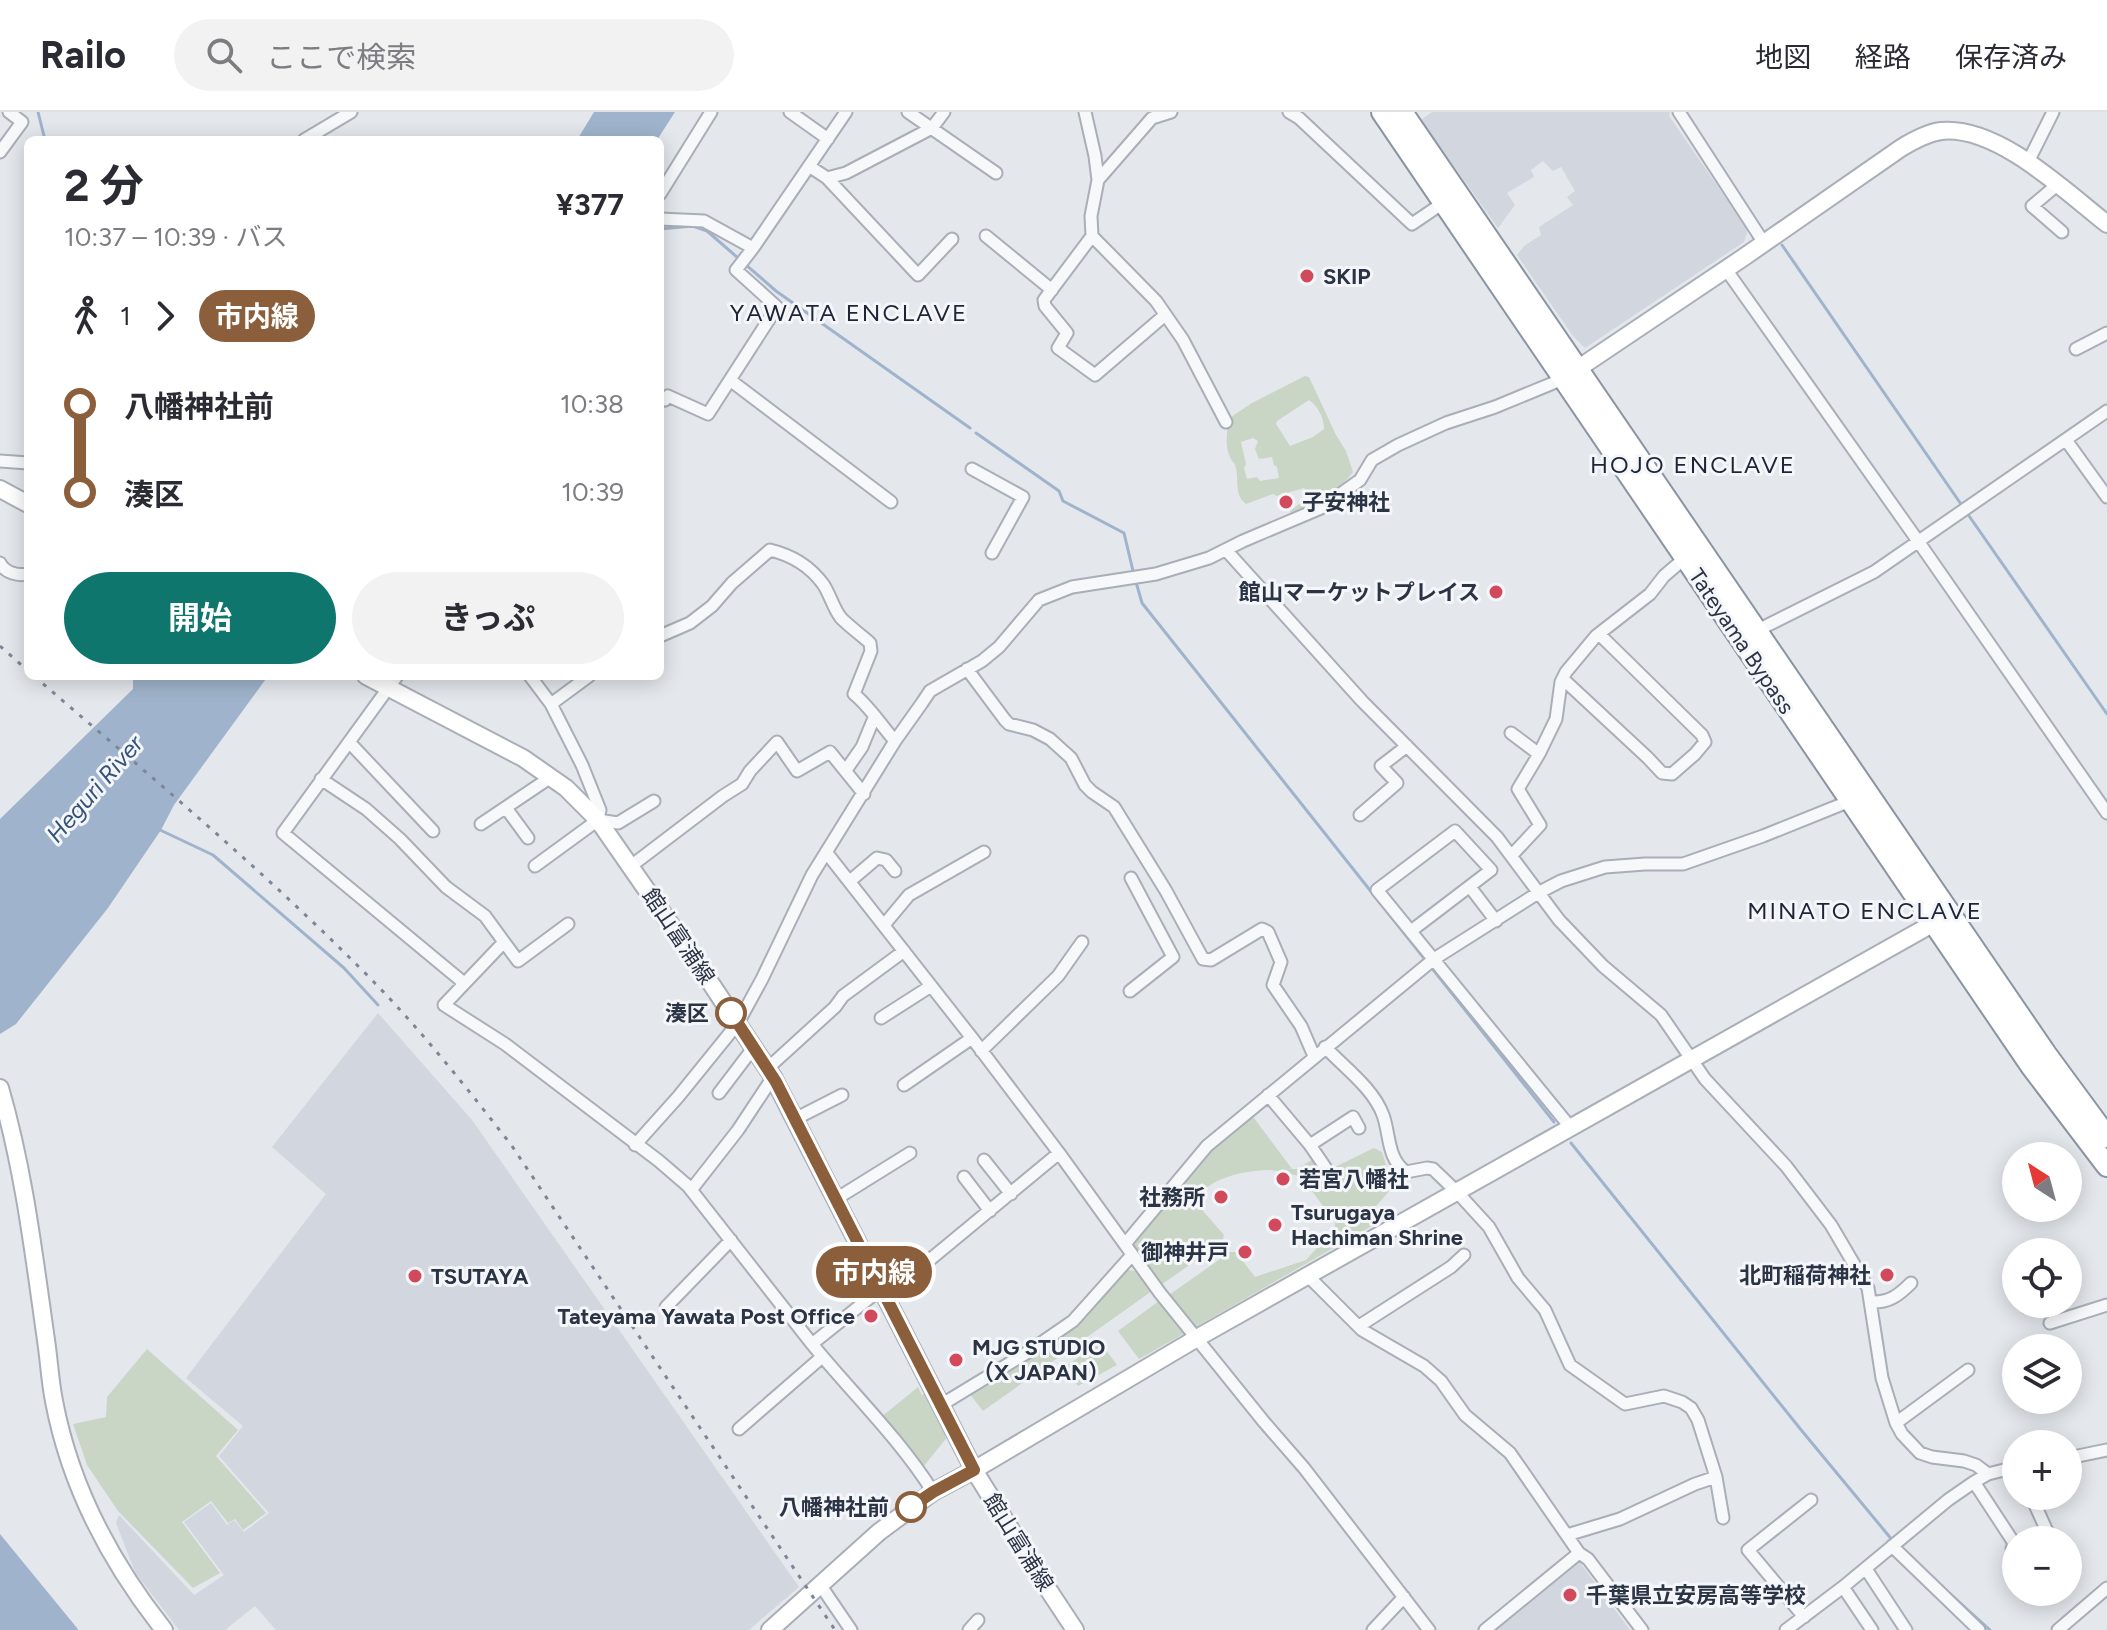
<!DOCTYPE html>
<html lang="ja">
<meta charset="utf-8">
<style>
:root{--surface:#fff;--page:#f2f2f3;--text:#2b2b33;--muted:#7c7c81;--line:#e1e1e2;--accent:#0f766e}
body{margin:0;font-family:Figtree,"Noto Sans JP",sans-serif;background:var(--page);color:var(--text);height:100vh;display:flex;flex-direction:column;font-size:30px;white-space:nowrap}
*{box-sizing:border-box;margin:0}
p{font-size:26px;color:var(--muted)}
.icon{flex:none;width:44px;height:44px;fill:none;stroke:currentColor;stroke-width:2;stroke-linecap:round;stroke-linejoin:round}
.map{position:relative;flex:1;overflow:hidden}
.side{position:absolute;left:24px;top:24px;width:640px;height:544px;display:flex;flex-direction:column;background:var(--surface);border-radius:12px;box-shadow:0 4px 20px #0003}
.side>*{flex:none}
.badge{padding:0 16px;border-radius:26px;font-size:28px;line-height:52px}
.needle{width:52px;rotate:324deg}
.tools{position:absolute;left:2002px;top:1030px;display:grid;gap:16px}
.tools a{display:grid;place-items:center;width:80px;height:80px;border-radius:50%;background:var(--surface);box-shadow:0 4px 20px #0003;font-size:40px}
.map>.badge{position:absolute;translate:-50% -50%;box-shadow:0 0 0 4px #fff}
.legs{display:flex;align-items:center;gap:12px;height:88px;padding:0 40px;font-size:26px}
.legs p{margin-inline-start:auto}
.head{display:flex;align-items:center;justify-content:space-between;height:136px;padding:0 40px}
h1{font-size:44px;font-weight:700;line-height:60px}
.button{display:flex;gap:16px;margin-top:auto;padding:16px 40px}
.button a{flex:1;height:92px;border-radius:48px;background:var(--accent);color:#fff;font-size:32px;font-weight:700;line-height:92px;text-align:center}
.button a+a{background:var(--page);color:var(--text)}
ul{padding:0 40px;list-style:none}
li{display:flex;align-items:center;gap:28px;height:88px;font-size:30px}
li i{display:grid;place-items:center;width:12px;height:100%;margin:0 10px;background:currentColor}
li i::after{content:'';width:20px;height:20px;margin:-10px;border:6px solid;border-radius:50%;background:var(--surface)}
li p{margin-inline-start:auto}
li:first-child i{background:linear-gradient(#0000 50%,currentColor 0)}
li:last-child i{background:linear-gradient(currentColor 50%,#0000 0)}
header{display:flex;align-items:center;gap:48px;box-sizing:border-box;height:112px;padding:0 40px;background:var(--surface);border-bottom:2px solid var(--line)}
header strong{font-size:38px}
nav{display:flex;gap:44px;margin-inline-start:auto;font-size:28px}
.search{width:560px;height:72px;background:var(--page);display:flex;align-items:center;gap:20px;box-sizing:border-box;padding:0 28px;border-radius:44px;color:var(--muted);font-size:30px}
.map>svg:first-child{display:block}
</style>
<header>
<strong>Railo</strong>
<div class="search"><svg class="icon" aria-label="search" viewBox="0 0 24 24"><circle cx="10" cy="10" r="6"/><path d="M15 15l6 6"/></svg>ここで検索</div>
<nav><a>地図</a><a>経路</a><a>保存済み</a></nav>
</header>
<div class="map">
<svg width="2107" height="1518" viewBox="0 0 2107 1518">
<rect width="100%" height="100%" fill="#e4e7ec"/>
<path fill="#d2d6de" d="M1432,0h238l-1,4 79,114 -4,12 -159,106 -12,-12 -56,-81 7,-9 17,-11 -2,-8 34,-22 -6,-8 8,-6 -14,-24 -8,4 -10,-10 -12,9 3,7 -27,16 8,12 -17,23 -77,-108z
M378,901l94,107 327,467 -50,43h-473l-21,-24 -30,24h-46l-44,-58 -19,-49 3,-8 75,80 30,-20 -40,-53 27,-19 16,22 7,-5 10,12 25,-19 -50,-57 24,-30 -57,-48 140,-184 -54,-47z
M1578,1448l52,70h-136z"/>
<path fill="#c9d6c5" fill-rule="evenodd" d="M1305,264l4,1 27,58 10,16 7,21c-16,21 -35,34 -60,44l-3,-4 1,-2 18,-13 -5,-9 -27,8 -4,-2 -27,10c-12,-10 -7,-22 -10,-36 -2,-8 -3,-4 -6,-11 -6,-12 -2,-25 -2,-38l24,-16zM1309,288c9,6 15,18 15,29l-11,8 -23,9 -14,-22 1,-3zM1253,326l5,3 -3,8 4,10 13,-2 2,8 3,2 2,11 -19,3 -3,-4 -10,2 -3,-11 2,-4 -5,-22z
M1248,1005l6,1 38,51h5l18,-11 14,12 45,-22 8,4 7,22 4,8v5l-17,19 -1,18 -181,104 -25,-33 61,-43h6l19,25 51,-17 29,-32v-6l-32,-43 -4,-3c-10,-2 -21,-6 -32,-6 -23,1 -63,8 -71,33l28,32 -2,7 -61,43 -28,-35 4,-18 71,-84z
M1125,1157l13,3 14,19 -169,120 -14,-18 61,-36 45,-32z
M1159,1189l26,32 -46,26 -21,-28z
M1100,1230l17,23 -39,21 -13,-19z
M147,1237l91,81 -22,26 50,57 -23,17 -8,-11 -7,4 -17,-22 -29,21 38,51 -27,15 -75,-77 -31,-46 -14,-41 33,-7 1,-20z
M918,1275l4,8 5,-3 22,43 -26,32 -43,-49z"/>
<path fill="#9fb4cc" d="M594,0h81l-18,28h-80z
M133,564h135l-94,129 -13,25 -53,78 -92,116 -16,10v-215l133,-130z
M0,1422l77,94 1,2h-78z"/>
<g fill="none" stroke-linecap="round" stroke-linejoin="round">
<path stroke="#9fb4cc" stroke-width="3" d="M38,0l7,28
M660,117l33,-3 14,5 69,60 194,137
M1782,133l181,262
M976,321l83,58 4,10 61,32 10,42
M1967,401l140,201
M1136,470l6,21 412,519
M158,717l55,26 131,113 34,37
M1571,1031l231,288 91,110
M1925,1459l65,59"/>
<g stroke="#a9aeb7" stroke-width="15">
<path id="street" d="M790,0l38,27
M908,0l88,61
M1085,0l10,44 3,24 -7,36 1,20 -48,64 1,6 22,27 -9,15 37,27 70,-60
M1289,0l10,6 113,106 31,-21
M1679,0l85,131
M304,28l47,-28
M0,40l22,-30 -13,-10
M2028,50l25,-50
M809,54l18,12 19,-5 86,-45 12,-16
M827,66l91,97 34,-36
M1098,68l54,-62 19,-6
M2057,73l-25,21 30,26
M660,82l51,-82
M660,107l44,2 49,27
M986,124l66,54
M1092,124l64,65 27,39 43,82
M1725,156l193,273 189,272
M2076,237l31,-16
M730,268l161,122
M660,286l5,2 3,-4 40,18 69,-107 -41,-37 17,-22 93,-136
M2066,328l41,57
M0,349l28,2
M972,357l51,28 -31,56
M1226,438l136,151 135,136 62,83 44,46 58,49 44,64 81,87 45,59 37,63 14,90 14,45 6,11 18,19 12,4 32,4 12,4 12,9
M0,451c5,10 18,13 28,11
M1756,519l118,-59 233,-161
M660,524l30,-13 22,-17 20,-23 38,-33c21,5 39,15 53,34 7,10 10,24 18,34 9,9 20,17 29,25l1,8 -17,43c16,13 27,31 41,47
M967,557l38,51 4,4 24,6 17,9 21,19 14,27 7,7 22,15 52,84 37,68 8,1 51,-31 6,3 13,30 -8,23 28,41 13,30
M397,564l-114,157 181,150
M530,564l21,28 31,61 18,45 -2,10
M1563,567l85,79 14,15 10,1 23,-20 10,-12 -3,-7 -103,-101
M551,592l38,-28
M1511,621l28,21
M349,630l84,89
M846,658l16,-23 12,-29
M321,667l45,30 34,30 46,48 39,29 19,26
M506,696l22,30
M1360,703l37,-32 -16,-17 26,-20
M481,712l70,-47
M826,740l146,186 87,115 101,140 104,129 40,46 125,162
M1512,743l28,-30 -22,-36 21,-35 17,-35 5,-37 5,-10 30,-36 54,-42 14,-18 21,-18
M535,754l63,-46 20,3 36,-22
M631,754l92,-70 19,-12 8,-13 27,-29 20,29 33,-19 34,42
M850,769l27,-23 9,2 9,11
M1470,775l26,34
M568,812l-50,37 -14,-19 -60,63 61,39 154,117 29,25 124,158
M884,813l25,-30 75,-43
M1411,819l80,-61 -36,-39 -78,59 194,238
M1130,879l43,-34 -42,-79
M881,906l50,-32
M1325,935c19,20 48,41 58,68 7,19 4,44 23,57l21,-4 6,1 24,23 32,35 29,51 27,32 25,55 55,39 39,-8 18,6 9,6 7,12 18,57 7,41
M981,939l77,-75 24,-34
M768,956l67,-61 8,-11 61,-45
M904,973l68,-47
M719,981l35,-46
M1268,983l42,50 15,22
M795,1007l47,-24
M635,1033l43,-48 60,-74 24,-44 50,-104 83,-134 27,-38 8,-12 52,-30 17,-14 40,-47 33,-13 84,-13 53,-16 34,-17 78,-33 39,-28 12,-20 26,-15 48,-22 49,-16 68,-28
M1310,1033l43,-28 6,11
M984,1048l27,34
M964,1065l26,34
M691,1078l47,-60 35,-53
M836,1087l74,-46
M1125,1132l82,-98 227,-187 104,-66 23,-12 44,-14 40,-3h38l80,-28 87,-35
M1308,1164l54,54 62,36 17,15 24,34 45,38 69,100 9,6 54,71
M882,1176l-70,56c40,49 87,94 121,148
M886,1184l173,-143
M1871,1190c18,1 28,-7 40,-19
M666,1195l65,-67
M2050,1211l57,-18
M1359,1214l92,-59 13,-12
M941,1293l87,-53 45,-31 59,-66
M1896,1311l72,-53
M739,1317l83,-72
M2068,1346l39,-8
M1974,1370l40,61 -2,6 4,15
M2031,1384l20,44
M1567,1423l53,-16 75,-35 21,-7
M1892,1434l87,84
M1866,1457l40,61
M821,1474l30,44
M1843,1475l29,43
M1804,1505l-56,-67 63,-50
M969,1518l9,-10
M1373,1518l31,-33
M1485,1518l94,-77
M1786,1518l57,-43 105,-87 26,-18 14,-8 28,-7
M2058,1518l49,-42"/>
</g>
<g stroke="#a9aeb7" stroke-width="20">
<path id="secondary" d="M1567,264l177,-119 157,-109c13,-8 26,-15 40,-17 56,-6 124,60 166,93
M0,377l28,15
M366,564l157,82 43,30 32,32 100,144 75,113 201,393 66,107 35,53
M0,976c24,82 34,168 46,252 3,20 4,41 8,61 16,85 57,162 110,229
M770,1518l109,-98 54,-40 41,-22 223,-132 744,-419"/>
</g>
<g stroke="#8b94a3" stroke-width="24">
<path id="highway" d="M1382,0l649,954 76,100
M1402,0l644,942 61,83"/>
</g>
<use href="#street" stroke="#f7f8fa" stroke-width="11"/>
<use href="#secondary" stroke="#fff" stroke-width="16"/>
<use href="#highway" stroke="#fff" stroke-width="20"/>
<path stroke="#7d8696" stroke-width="3" stroke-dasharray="4 8" stroke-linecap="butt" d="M0,534l28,25
M34,564c109,94 221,187 323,289 57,56 106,118 155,181l323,484"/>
</g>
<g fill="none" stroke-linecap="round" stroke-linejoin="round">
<g stroke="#fff" stroke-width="18">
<path id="line-1" d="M731,901l45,69 198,388 -41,22 -22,15"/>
</g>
<use href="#line-1" stroke="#8b5e3c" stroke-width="12"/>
</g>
<g fill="#d1495b" stroke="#f4f6f9" stroke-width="3">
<circle cx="1307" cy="164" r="8"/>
<circle cx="1286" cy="390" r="8"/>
<circle cx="1496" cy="480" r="8"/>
<circle cx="1283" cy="1067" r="8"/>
<circle cx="1221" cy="1085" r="8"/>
<circle cx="1275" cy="1113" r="8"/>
<circle cx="1245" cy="1140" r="8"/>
<circle cx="1887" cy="1163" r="8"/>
<circle cx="415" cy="1164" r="8"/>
<circle cx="871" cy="1204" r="8"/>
<circle cx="956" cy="1248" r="8"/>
<circle cx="1570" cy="1483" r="8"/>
</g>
<g fill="#fff" stroke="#8b5e3c" stroke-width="4">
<circle cx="731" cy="901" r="14"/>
<circle cx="911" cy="1395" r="14"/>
</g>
<g text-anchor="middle" stroke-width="6" stroke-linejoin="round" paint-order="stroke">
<g font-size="22" font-weight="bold" fill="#2b3445" stroke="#f4f6f9" text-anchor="start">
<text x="1323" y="172">SKIP</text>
<text x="1302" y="398">子安神社</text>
<text x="1480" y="488" text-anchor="end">館山マーケットプレイス</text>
<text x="1299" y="1075">若宮八幡社</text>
<text x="1205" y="1093" text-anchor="end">社務所</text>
<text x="1291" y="1108">Tsurugaya<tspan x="1291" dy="25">Hachiman Shrine</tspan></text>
<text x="1229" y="1148" text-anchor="end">御神井戸</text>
<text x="1871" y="1171" text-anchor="end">北町稲荷神社</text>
<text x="431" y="1172">TSUTAYA</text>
<text x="855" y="1212" text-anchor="end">Tateyama Yawata Post Office</text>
<text x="972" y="1243">MJG STUDIO<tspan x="972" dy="25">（X JAPAN）</tspan></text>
<text x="1586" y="1491">千葉県立安房高等学校</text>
</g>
<g font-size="22" fill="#2b3445" stroke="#f4f6f9">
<text transform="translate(1742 529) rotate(56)" y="8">Tateyama Bypass</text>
<text transform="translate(679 824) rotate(56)" y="8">館山富浦線</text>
<text transform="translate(1019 1430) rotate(58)" y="8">館山富浦線</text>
</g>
<g font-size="22" font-weight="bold" fill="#2b3445" stroke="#f4f6f9" text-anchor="end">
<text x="709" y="909">湊区</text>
<text x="889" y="1403">八幡神社前</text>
</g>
<g font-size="24" letter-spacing="2" fill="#1d2536" stroke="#f4f6f9">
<text x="849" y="209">YAWATA ENCLAVE</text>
<text x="1693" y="361">HOJO ENCLAVE</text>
<text x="1865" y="807">MINATO ENCLAVE</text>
</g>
<g font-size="24" font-style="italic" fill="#34527a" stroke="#f4f6f9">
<text transform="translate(95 677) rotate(-49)" y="8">Heguri River</text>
</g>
</g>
</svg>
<div class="tools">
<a><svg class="needle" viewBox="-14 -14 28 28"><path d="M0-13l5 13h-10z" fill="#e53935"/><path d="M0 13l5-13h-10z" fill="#7c7c81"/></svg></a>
<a><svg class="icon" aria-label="locate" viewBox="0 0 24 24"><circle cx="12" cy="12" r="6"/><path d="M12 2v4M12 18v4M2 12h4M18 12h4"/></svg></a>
<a><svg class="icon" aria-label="layers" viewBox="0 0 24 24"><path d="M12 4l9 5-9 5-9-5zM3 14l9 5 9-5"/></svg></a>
<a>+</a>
<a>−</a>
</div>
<b class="badge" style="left:874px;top:1160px;background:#8b5e3c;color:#fff">市内線</b>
<section class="side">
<div class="head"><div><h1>2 分</h1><p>10:37 – 10:39 · バス</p></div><b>¥377</b></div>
<div class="legs"><svg class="icon" aria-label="walk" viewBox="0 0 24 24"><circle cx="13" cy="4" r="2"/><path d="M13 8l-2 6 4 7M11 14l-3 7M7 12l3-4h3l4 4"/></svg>1<svg class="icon" aria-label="forward" viewBox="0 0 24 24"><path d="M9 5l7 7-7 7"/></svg><b class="badge" style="background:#8b5e3c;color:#fff">市内線</b></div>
<ul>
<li><i style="color:#8b5e3c"></i><b>八幡神社前</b><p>10:38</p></li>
<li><i style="color:#8b5e3c"></i><b>湊区</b><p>10:39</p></li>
</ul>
<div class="button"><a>開始</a><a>きっぷ</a></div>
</section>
</div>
